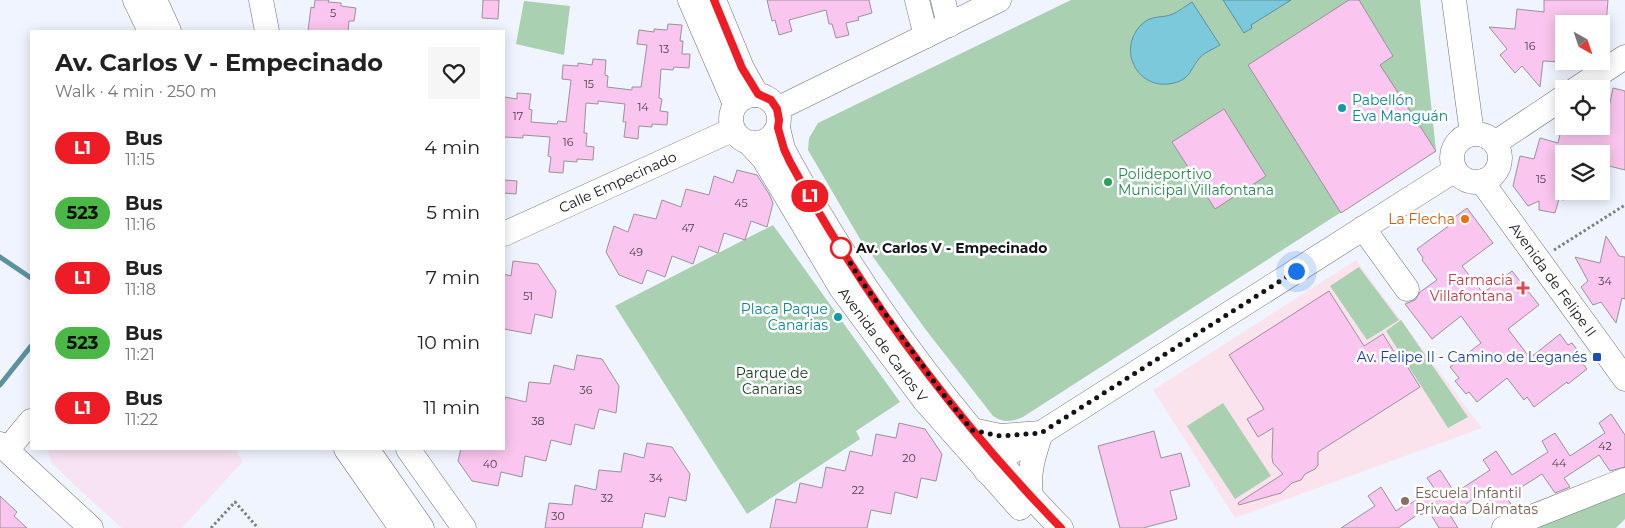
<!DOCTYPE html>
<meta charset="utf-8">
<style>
:root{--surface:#fff;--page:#f6f6f6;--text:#222;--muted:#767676}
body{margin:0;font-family:Montserrat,sans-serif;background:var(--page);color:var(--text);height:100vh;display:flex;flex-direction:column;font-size:19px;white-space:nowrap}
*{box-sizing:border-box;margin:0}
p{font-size:16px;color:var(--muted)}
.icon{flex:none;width:28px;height:28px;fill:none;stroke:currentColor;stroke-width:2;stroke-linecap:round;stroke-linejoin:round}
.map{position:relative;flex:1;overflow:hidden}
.side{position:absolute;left:30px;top:30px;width:475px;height:420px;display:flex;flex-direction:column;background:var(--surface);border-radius:0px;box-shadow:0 2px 12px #0003}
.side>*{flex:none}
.badge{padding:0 10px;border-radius:16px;font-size:18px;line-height:32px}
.needle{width:32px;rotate:140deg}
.controls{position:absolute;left:1555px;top:15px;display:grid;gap:10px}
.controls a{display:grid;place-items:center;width:55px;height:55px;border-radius:0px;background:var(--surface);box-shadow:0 2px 12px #0003;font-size:25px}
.you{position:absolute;width:25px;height:25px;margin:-12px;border:4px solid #fff;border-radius:50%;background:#1a73e8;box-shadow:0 0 0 8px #1a73e833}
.map>.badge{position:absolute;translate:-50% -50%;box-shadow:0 0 0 2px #fff}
.round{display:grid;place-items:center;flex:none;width:52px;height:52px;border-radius:0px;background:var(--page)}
.summary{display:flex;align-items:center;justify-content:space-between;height:85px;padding:0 25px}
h1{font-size:24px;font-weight:700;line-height:38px}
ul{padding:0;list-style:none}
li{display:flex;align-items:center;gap:15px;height:65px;padding:0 25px}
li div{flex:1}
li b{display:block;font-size:19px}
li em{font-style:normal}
li .badge{min-width:55px;font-weight:700;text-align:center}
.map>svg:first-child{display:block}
</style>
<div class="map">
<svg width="1625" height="528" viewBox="0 0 1625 528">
<rect width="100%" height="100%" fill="#f0f4fe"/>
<path fill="#f7e3f3" d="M47,449h188l8,12 -61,67h-60l-51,-46 -19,-19z"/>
<path fill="#fbe3ed" d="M1356,260l126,168 -247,90 -82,-128z"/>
<path fill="#a9d0b1" d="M1071,0h349l16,151 -413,266c-11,5 -20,6 -30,-1l-67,-86 -66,-91 -52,-89 1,-12 9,-15z
M524,1l46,5 -6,49 -48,-11z
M773,225l127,177 -44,29 4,8 -113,75 -132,-208z
M1359,267l40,53 -32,20 -37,-54z
M1401,320l67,97 -20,11 -62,-97z
M1223,403l48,73 -36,23 -48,-73z
M1625,487v32l-9,9h-76l-5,-5z"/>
<path fill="#7cc9db" stroke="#5c92a0" d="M1223,0h68l-40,25 1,3 -8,5z
M1192,2l28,43c-6,4 -18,8 -22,15 -8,10 -8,19 -24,23 -35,9 -58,-32 -33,-58 11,-11 20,-6 32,-11 6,-3 13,-8 19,-12z"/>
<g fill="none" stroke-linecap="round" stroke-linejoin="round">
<path stroke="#5c92a0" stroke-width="5" d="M0,257l31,21
M0,385l31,-39"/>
</g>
<path fill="#fac5ee" stroke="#9a9298" d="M315,0h14l-1,2 13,1v3l15,2 -2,13h-5l-1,10h-40l3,-24 3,1z
M483,0h16l-1,19 -16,-1z
M767,0h102l3,13 -14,4 1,3 -13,3 3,12 -13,3 -4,-14h-3l-3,-14 -37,10 3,11 -13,4 -4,-15 -3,1z
M1349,0h10l34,56 -13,9 56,86 -95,62 -93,-148z
M1544,0h64l-2,24h-42l-1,38 -20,-1 -3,26 -18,-21 -7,7 -15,-18 7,-6 -18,-22 26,2 2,-20 27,3z
M668,24l14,1 -2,16h3l-1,13h8l-1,14 -15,-1 -1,3 -12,-1 -2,29 3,1 -2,12 8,1 -1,13 -15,-1v3l-13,-1 -1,13 -14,-2 2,-15h-3l2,-18 -27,-3v3l-12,-1 -2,30h3l-1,13 8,1 -1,13 -16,-1v3l-13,-1 -1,12 -14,-1 2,-15 -3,-1 2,-19 -27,-2v3l-19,-1v-40l13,2v-6l14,1 -2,15 3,1 -1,12 26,2 1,-3 8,1 5,-42 -9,-1 1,-14 15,1v-3l14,2 1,-6 13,1 -1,15 3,1 -1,11 25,3v-3h9l6,-42 -10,-1 2,-14 15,2v-3l13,1z
M1613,88l12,3v79l-24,-6v-10h-37v46l-5,-1 -4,14 -16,-3v-9l-11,5 -15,-20 7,-30 14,3 6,-21 18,5 4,-17h39v-12l6,3z
M1224,109l42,67 -51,33 -43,-67z
M737,170l20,5 12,19 4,9 -6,24 -16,-6 -6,19 -21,-7 -6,20 -19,-7 -6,18 -21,-8 -7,21 -18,-7 -5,14 -23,-9 -13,-23 8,-26 14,6 6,-18 22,5 6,-19 19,7 5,-18 23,6 5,-19 19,7z
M504,180l13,1 -1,13 -12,-1z
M1467,208l26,35 -31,23 21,27 29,-22 27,34 -31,24 22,29 30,-24 8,11 4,-2 10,13 -3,3 8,10 -19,15 -1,-2 -33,25 -7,-10 -3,3 -17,-22 -30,24 -8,-10 -3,2 -11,-13 4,-3 -9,-11 31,-24 -20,-27 -29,23 -27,-35 10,-4 5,-8 17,-12 -15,-20 1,-2 -6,-9 33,-24 -2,-3z
M1606,236l13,20 6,1v42l-3,-1 -6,25 -15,-21 -8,3 -12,-18 7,-6 -13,-24 25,6z
M513,261l25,3 18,27 -4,27 -17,-4 -4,20 -27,-5v-55l7,2z
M1329,291l35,55 19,-12 18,29 3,-2 16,26 -102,65v13l-3,4 -10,5 -4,6 -9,3 -11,10 -42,12 -1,-2 45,-29 -10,-11 -1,-6 1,-29 -15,9 -11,-18 17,-10 -35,-54z
M577,355l25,4 17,27 -3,27 -17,-4 -5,20 -19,-5 -4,21 -20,-5 -5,21 -21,-5 -3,21 -21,-5 -3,14 -26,-5 -14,-20 3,-12h43v-43l1,-9 21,5 3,-20 21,2 4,-19 20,5z
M1611,414l14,21v32l-15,4 -11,-16 -35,23 6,9 -15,6 -13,-19 -36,23 7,10 -14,8 -15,-23 -34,23 8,13h-19l-11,-18 -7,5 -1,-2 -22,15h-57l34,-22 -7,-10 13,-9 15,24 13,-9 1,2 24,-16 -7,-10 13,-8 15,23 35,-23 -7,-10 13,-9 16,24 36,-23 -6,-11 13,-8 15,23 35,-23 -6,-10z
M899,423l26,6 17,25 -6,27 -15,-3 -4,20 -22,-6 -4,22 -20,-4 -4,18h-97l6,-29 20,4 4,-20 22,5 4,-21 19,4 5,-20 22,5 4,-22 20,4z
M1154,431l7,27 20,-5 9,33 -20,5 7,28 -34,9h-23l-22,-82z
M647,443l25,4 18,27 -4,27 -17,-4 -4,20 -20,-4 -3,15h-97l4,-25 23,2 3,-20 21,5 3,-20 22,2 3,-19 20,5z
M0,496l17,16 -3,4 13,12h-27z"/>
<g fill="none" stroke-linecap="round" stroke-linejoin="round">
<g stroke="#6e717a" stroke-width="25">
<g id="minor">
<path d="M135,0l15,31"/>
<path d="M155,0l14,31"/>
<path d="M261,0l6,31"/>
<path d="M690,0l45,104"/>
<path d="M714,0l28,68 15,27"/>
<path d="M917,0l9,36"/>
<path d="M943,0l6,25"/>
<path d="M1454,0l18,134"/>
<path d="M1576,89l49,-32"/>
<circle cx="755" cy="119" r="24"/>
<path d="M777,109l222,-109"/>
<path d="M778,128l5,21 7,13c73,133 165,258 271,366"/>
<circle cx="1476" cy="158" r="24"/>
<path d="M1495,143l69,-46"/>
<path id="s1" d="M751,145l13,14 77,129 84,113 95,107"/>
<path id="s2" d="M1483,181l2,5 18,25 122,168"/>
<path d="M1363,228l44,61"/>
<path id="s3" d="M504,234l228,-104"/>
<path d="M972,430l28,6 41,-3c-8,24 -13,39 -10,64"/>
<path d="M0,444l91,84"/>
<path d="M346,449l55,79"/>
<path d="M367,449l55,79"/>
<path d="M408,449l56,79"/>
<path d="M7,450l24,-29"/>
<path d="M986,471l19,-15 450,-286"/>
<path d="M1504,528l121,-48"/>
</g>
</g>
<path stroke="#7b7e84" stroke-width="3" stroke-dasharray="2.5 2.5" stroke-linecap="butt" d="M1554,250l71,-45
M211,528l24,-26 23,26"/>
<use href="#minor" stroke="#fff" stroke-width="24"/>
</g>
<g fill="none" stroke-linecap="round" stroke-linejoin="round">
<g stroke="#fff" stroke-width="11">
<path id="line" d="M714,0l28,68 16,26 13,6 6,9 2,11 -1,8 6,21 6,13c73,133 165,257 271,366"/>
</g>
<use href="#line" stroke="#ee1c25" stroke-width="8"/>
<path stroke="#121316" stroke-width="5" stroke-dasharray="0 9" d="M841,248l-2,-4 19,32 82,114 32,40 28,6 41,-3 255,-162"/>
</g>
<g fill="#0f9aa8" stroke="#fff" stroke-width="2">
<circle cx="1342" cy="108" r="5"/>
<circle cx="838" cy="317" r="5"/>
</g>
<circle fill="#2e9e5b" stroke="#fff" stroke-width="2" cx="1108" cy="182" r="5"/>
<circle fill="#e8710a" stroke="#fff" stroke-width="2" cx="1465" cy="219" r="5"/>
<circle fill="#fff" stroke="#ee1c25" stroke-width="2.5" cx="841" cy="248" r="10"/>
<path fill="#e0444e" stroke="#fff" stroke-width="2" d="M1520.5 280.5h5v5h5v5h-5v5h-5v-5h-5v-5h5z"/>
<rect fill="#1a4fb4" stroke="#fff" stroke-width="2" x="1592" y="352" width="10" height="10" rx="2.5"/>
<circle fill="#8d6e63" stroke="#fff" stroke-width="2" cx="1405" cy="501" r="5"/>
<g text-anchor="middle" stroke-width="5" stroke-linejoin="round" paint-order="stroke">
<g font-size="11" fill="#4c404c">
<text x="333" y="17">5</text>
<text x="1530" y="50">16</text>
<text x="664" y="53">13</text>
<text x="589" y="88">15</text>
<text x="643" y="111">14</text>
<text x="518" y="120">17</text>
<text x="568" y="146">16</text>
<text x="1541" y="183">15</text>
<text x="741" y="207">45</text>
<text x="688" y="232">47</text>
<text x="636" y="256">49</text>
<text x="1605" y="285">34</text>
<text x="528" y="300">51</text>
<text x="586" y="394">36</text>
<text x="538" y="425">38</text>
<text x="1605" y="450">42</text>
<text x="909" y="462">20</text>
<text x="1559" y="467">44</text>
<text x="490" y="468">40</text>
<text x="656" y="482">34</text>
<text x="858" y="494">22</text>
<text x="607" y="502">32</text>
<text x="558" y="520">30</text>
</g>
<g font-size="14" fill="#0d838f" stroke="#fff" text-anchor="start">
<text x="1352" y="105">Pabellón<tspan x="1352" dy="16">Eva Manguán</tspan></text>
<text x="828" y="314" text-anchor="end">Placa Paque<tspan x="828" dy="16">Canarias</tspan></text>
</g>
<g font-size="14" fill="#27864d" stroke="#fff" text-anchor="start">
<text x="1118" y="179">Polideportivo<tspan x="1118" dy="16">Municipal Villafontana</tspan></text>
</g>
<g font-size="14" fill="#121316" stroke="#fff">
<text dy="5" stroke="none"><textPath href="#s3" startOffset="125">Calle Empecinado</textPath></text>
<text dy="5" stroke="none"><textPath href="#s2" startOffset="121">Avenida de Felipe II</textPath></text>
<text dy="5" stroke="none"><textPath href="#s1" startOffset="240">Avenida de Carlos V</textPath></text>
</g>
<g font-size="14" fill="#c56008" stroke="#fff" text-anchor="end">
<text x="1455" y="224">La Flecha</text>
</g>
<g font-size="14" font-weight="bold" fill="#121316" stroke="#fff" text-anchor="start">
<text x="856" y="253">Av. Carlos V - Empecinado</text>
</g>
<g font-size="14" fill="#be3a42" stroke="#fff" text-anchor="end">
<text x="1513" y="285">Farmacia<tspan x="1513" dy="16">Villafontana</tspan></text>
</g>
<g font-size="14" fill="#164399" stroke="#fff" text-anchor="end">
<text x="1587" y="362">Av. Felipe II - Camino de Leganés</text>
</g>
<g font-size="14" fill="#11391d" stroke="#fff">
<text x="772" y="378">Parque de<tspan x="772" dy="16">Canarias</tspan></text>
</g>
<g font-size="14" fill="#785e54" stroke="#fff" text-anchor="start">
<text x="1415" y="498">Escuela Infantil<tspan x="1415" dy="16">Privada Dálmatas</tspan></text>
</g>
</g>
</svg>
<div class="controls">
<a><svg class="needle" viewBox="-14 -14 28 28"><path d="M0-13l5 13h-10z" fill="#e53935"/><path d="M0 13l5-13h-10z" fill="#767676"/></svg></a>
<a><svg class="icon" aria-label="locate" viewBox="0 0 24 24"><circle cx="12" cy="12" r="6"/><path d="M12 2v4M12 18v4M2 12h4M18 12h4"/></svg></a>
<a><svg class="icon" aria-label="layers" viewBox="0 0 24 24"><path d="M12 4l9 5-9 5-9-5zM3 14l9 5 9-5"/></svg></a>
</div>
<div class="you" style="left:1296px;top:271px"></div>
<b class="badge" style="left:810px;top:196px;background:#ee1c25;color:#fff">L1</b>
<section class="side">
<div class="summary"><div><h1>Av. Carlos V - Empecinado</h1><p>Walk · 4 min · 250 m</p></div><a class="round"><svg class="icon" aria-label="heart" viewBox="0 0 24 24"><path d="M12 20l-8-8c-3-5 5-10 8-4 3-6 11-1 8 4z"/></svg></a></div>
<ul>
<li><span class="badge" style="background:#ee1c25;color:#fff">L1</span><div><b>Bus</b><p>11:15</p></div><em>4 min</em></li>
<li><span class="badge" style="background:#4ab747;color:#111">523</span><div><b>Bus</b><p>11:16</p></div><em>5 min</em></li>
<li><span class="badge" style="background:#ee1c25;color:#fff">L1</span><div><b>Bus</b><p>11:18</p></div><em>7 min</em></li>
<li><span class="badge" style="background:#4ab747;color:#111">523</span><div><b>Bus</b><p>11:21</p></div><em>10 min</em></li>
<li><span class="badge" style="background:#ee1c25;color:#fff">L1</span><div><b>Bus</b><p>11:22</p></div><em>11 min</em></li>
</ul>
</section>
</div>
